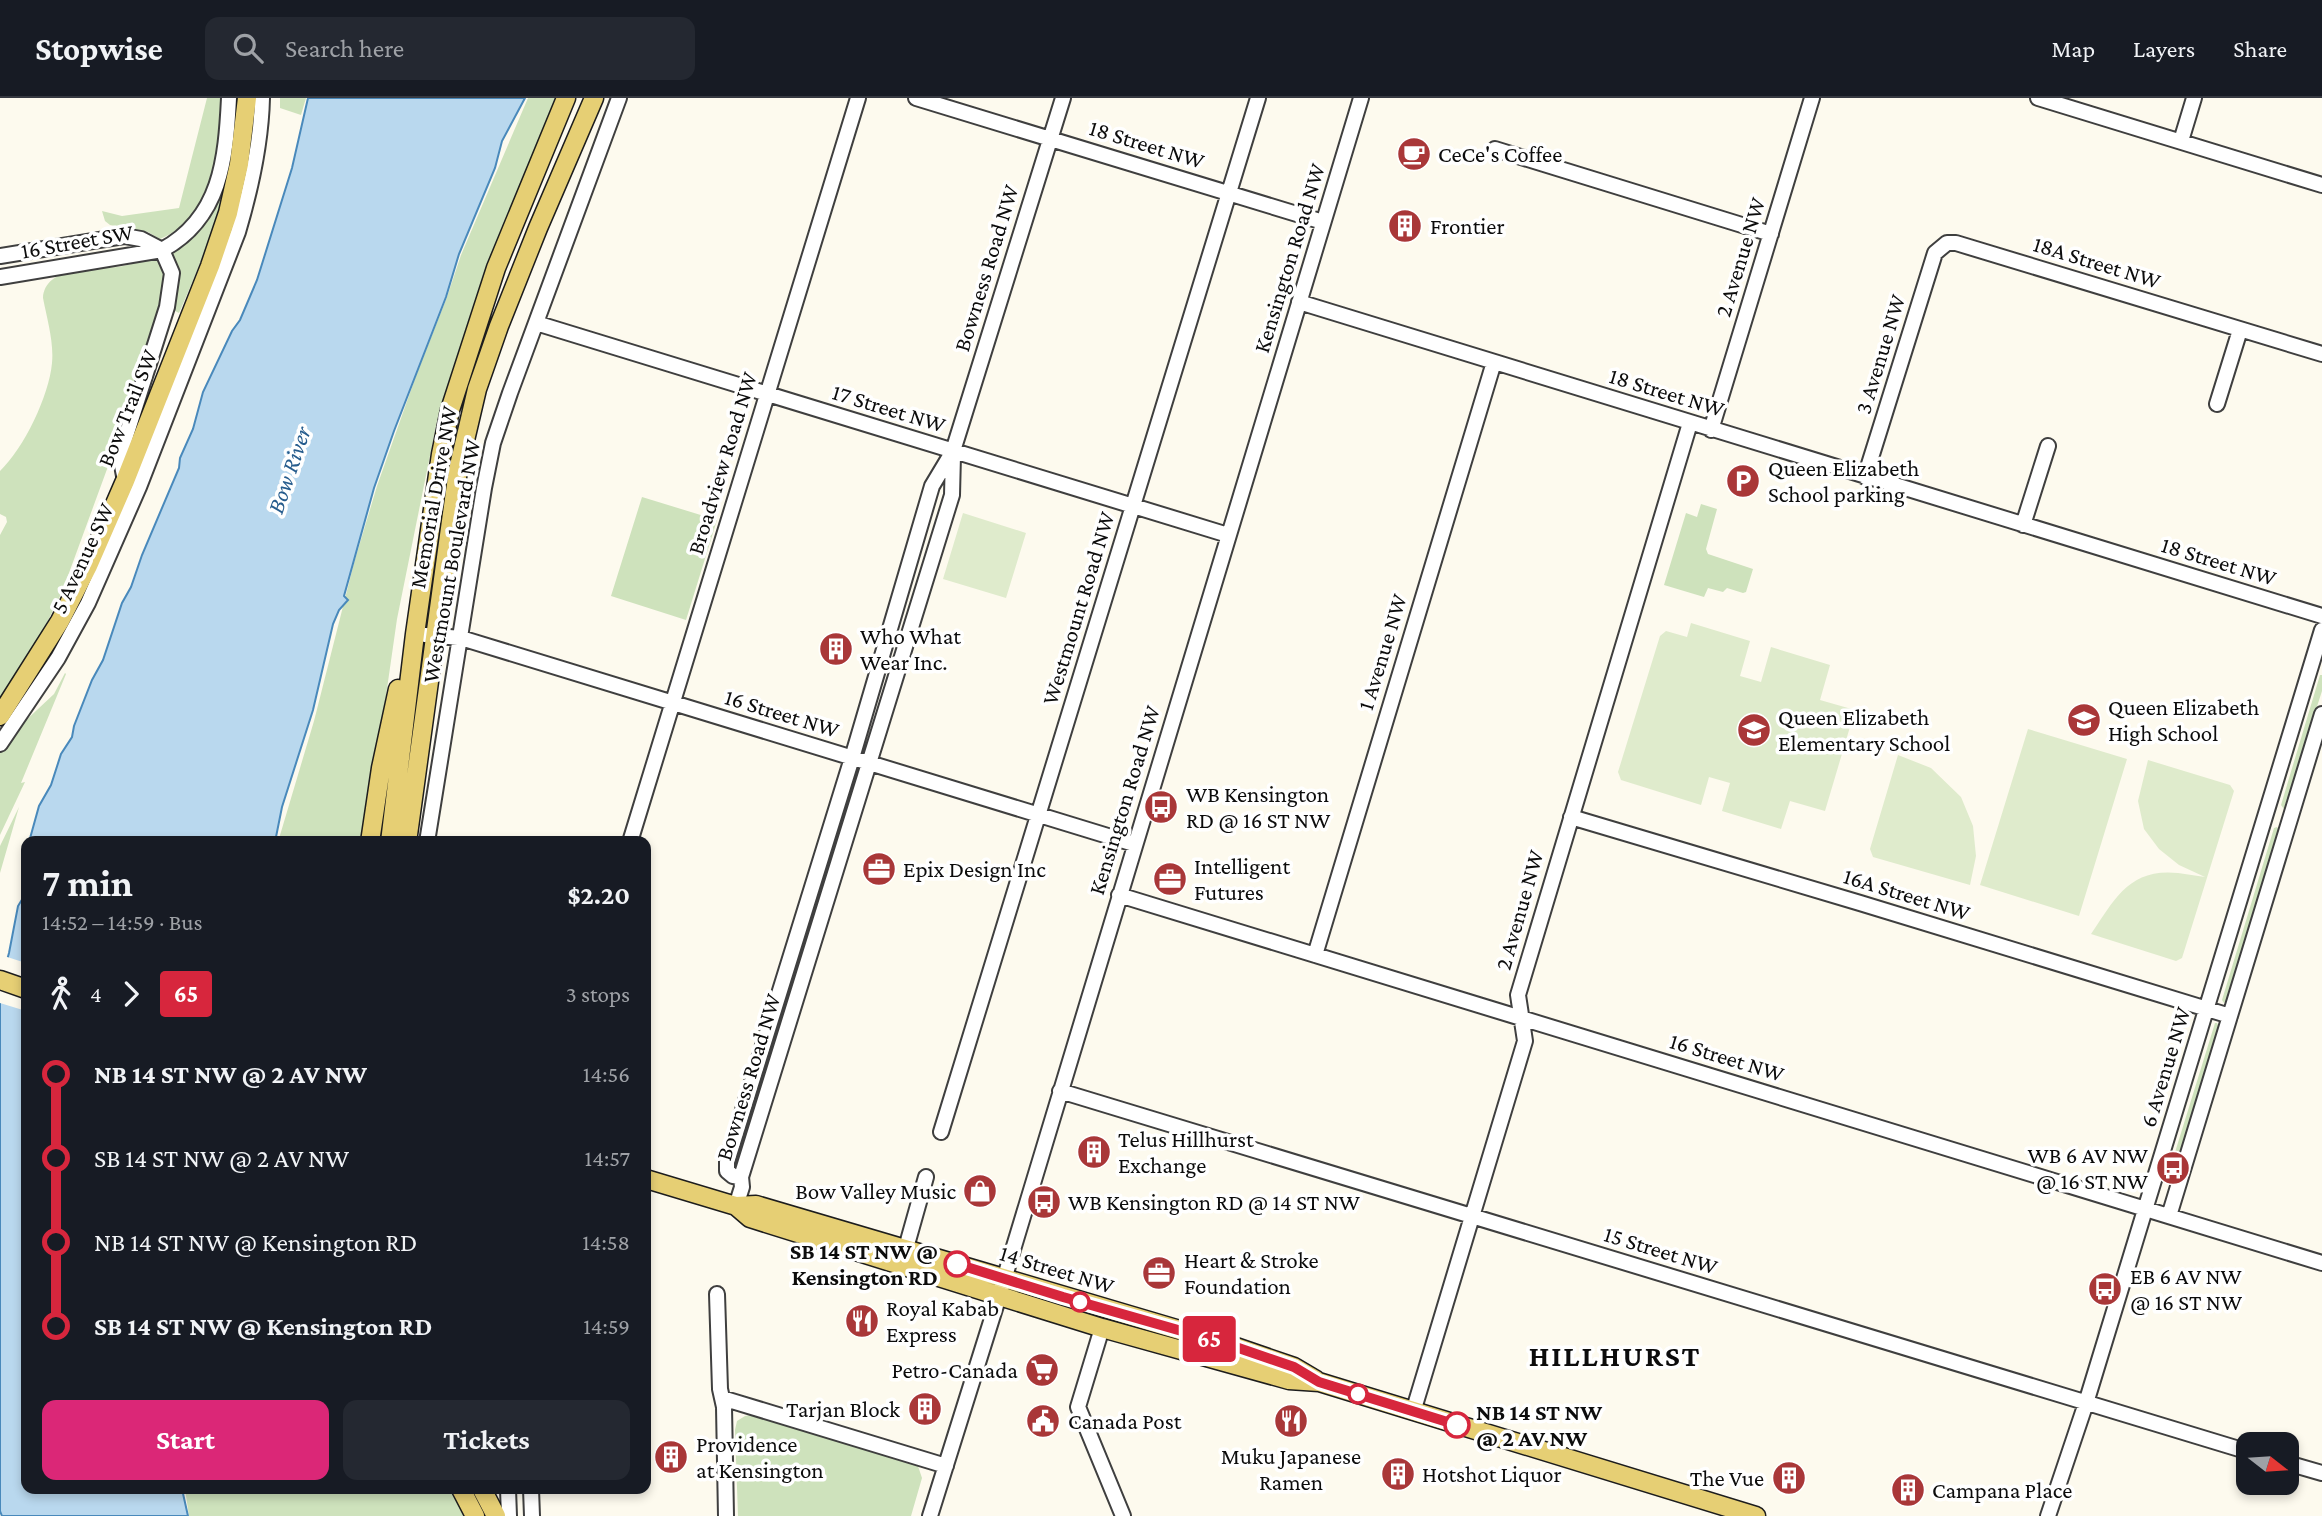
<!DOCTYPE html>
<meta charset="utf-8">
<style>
:root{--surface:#171b24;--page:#242831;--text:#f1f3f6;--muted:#9ea1a6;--line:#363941;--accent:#db2777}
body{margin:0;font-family:"Crimson Pro",serif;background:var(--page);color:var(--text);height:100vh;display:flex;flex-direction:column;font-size:26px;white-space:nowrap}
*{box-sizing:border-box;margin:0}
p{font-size:23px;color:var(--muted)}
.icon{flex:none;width:38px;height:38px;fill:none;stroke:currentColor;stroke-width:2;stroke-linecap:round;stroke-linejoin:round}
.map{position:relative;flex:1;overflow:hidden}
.sheet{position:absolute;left:21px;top:738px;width:630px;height:658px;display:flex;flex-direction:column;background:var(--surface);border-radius:14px;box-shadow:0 4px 10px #0003}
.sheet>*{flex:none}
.badge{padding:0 14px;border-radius:5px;font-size:24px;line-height:46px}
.needle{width:46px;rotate:107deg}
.buttons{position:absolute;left:2236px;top:1334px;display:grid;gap:14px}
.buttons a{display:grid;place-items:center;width:63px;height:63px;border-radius:14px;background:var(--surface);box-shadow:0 4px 10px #0003;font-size:35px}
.map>.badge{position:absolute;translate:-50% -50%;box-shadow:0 0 0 4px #fff}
.legs{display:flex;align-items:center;gap:10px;height:77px;padding:0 21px;font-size:23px}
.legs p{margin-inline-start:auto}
.head{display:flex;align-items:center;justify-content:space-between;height:119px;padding:0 21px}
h1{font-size:38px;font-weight:700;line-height:52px}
.primary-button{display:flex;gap:14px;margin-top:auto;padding:14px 21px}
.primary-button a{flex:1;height:80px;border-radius:14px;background:var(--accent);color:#fff;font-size:28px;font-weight:700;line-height:80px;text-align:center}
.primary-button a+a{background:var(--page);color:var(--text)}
ul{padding:0 21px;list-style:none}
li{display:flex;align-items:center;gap:24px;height:84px;font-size:26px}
li i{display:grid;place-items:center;width:10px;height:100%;margin:0 9px;background:currentColor}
li i::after{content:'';width:18px;height:18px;margin:-9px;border:5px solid;border-radius:50%;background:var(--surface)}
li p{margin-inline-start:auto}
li:first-child i{background:linear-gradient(#0000 50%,currentColor 0)}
li:last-child i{background:linear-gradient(currentColor 50%,#0000 0)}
header{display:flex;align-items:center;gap:42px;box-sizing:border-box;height:98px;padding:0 35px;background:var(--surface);border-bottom:2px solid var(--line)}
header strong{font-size:33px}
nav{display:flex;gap:38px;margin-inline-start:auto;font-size:24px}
.search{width:490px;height:63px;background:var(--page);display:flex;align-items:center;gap:18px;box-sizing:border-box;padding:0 24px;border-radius:14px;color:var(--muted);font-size:26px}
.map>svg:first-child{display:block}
</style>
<header>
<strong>Stopwise</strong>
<div class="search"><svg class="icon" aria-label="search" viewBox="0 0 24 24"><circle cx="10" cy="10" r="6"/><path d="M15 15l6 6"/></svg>Search here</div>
<nav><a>Map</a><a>Layers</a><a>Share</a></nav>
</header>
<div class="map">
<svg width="2322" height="1418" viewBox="0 0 2322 1418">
<rect width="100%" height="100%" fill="#fdfaee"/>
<path fill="#cee2bc" d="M207,0h18c-6,51 -9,118 -65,141l-12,-7 -38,-7 -5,-4 -3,-10 20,5 57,-8z
M237,0h1c-3,29 -6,58 -12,87 -11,44 -29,87 -47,128l-6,-3 5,-34 -7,-25 21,-18 43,-109z
M280,0h26l-5,17 -21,-7z
M528,0h32l-81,192 -42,131 -40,198 -32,223h-87l36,-121 40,-158 23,-77 40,-113 30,-76 14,-42z
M155,159c12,9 10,25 7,39l-52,165 -48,131 -25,51 -37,56v-164l7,-13 -1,-5 -6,-3v-43c24,-23 49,-75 52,-108 2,-21 -5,-44 -9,-65 2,-32 50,-29 74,-31 9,-1 28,-7 38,-10z
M642,399l75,23 -31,100 -75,-24z
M1701,406l16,5 -11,40 2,5 45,15 -7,23 -3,1 -16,-5 -4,4 -15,-4 -4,9 -40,-12 22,-72 11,4z
M65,575l1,1 -45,109 4,-1 -25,53v-84l22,-27 32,-30z
M2320,577h2v16l-38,118 -3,-4z
M19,709l-19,66v-27z
M2277,729l2,3 -52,171 -3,2 -2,-3 52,-172z
M2215,925h2l2,4 -41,136 -6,-1z
M751,1317l167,51 4,12 -11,38h-173l-3,-86 2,-9 8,-5z
M185,1391h268l14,27h-278z"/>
<path fill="#dfebcc" d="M963,415l63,20 -20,65 -63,-19z
M1691,525l59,18 -10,35 21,6 10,-35 59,18 -10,35 35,10 -30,101 -35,-10 -9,28 -59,-18 8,-28 -21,-6 -8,28 -80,-25 -3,-8 42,-136 6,-5 21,6z
M2028,631l99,30 -48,157 -99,-31z
M1898,657l33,13 30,29 12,29 3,30 -6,29 -97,-28 -3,-8z
M2148,662l82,25 4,6 -52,167 -6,3 -85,-27c24,-35 38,-66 87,-61 9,1 18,3 27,4l-26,-12 -20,-16 -15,-20 -6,-28z"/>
<path fill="#b9d8ee" stroke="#4989bb" stroke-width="2" d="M308,0h217l-23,43 -7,27 -36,86 -13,43 -52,134 -20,57 -30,108 4,4 -9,10 -6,14 -20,86 -31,97 -7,35h-246l10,-36 12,-21 10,-31 11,-17 2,-11 18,-46 11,-20 19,-57 9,-16 11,-32 37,-87 1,-10 13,-29 10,-37 29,-61 8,-11 17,-40 35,-112z
M26,795v596h156l6,27h-186l-2,-5v-527l9,-31 9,-47z"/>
<path fill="#fdfaee" d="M4,858l22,7v48l-26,-8v-32z"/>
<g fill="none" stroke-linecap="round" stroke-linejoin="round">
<g stroke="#3f3f3f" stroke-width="18">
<path id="minor" d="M916,0l407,124
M2038,0l284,87
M2181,43l13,-43
M1495,51l276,85
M0,158l124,-20 17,3 21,11 10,23 -5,34 -47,148 5,26
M0,179l162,-27c59,-32 64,-91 67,-152
M1299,204l1023,314
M536,225l692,212
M2217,306l23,-74
M1711,332l101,-332
M1865,379l70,-224 12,-10h9l366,111
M2023,427l25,-79
M425,537l36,3 673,206
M0,646l58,-86 30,-55 51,-116 99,-255c13,-44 23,-88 24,-134
M1571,719l289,86 370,113
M427,744l57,-354 9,-45 17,-50 109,-295
M630,744l228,-744
M1119,797l1203,368
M1315,857l179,-593
M1060,993l1189,361
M941,1034l317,-1034
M741,1079l-8,-1 -6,-5v-9l125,-404 80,-272 21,-35 110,-353
M741,1079l211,-682 1,-40
M736,1108l6,-19 -1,-10
M2169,1118l153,-502
M906,1150l20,-71
M717,1196l3,95 4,18 2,109
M1102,1230l-24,79 45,109
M722,1300l224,68
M1413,1314l112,-371 -7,-46 172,-572
M2287,1365l35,10
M508,1391l1,27
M531,1391l1,27
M930,1418l69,-220 362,-1198
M2048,1418l38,-113 236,-773"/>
</g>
<g stroke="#1d1d1d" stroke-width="21">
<path id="major" d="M0,618l60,-95 28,-55 37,-85 85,-215 18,-53 11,-49 8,-66
M370,744l11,-74 17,-79
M390,744l25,-208 26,-180 9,-44 46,-142 70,-170
M407,744l51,-372 19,-81 22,-63 39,-98 56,-130
M0,882l26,9
M646,1081l90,27 20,-1 471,139 67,23 22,13
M736,1108l14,12 352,110 187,52 30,2 437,134
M461,1391l14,27
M482,1391l14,27"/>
</g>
<use href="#minor" stroke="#fff" stroke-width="14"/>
<use href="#major" stroke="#e6cf74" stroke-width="18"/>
</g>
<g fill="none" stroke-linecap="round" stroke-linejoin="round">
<g stroke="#fff" stroke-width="16">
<path id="line-1" d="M957,1166l106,33 164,47 67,23 25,15 138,43"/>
</g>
<use href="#line-1" stroke="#d7263d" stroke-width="10"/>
</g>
<defs>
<g id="cafe-disc" transform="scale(1.75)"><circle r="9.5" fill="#a93738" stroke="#fff"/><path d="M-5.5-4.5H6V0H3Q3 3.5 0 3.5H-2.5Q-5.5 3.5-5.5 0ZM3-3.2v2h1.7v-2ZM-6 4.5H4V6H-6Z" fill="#fff"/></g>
<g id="building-disc" transform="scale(1.75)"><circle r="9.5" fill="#a93738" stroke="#fff"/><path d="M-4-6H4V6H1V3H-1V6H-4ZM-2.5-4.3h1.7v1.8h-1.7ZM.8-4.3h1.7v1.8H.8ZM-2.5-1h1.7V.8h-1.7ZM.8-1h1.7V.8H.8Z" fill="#fff"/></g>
<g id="parking-disc" transform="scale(1.75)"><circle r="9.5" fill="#a93738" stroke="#fff"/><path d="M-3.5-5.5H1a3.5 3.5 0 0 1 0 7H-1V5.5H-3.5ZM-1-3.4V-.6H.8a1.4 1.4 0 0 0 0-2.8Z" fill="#fff"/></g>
<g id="school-disc" transform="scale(1.75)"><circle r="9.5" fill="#a93738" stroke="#fff"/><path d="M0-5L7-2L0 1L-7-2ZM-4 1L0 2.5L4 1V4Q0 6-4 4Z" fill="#fff"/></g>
<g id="bus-disc" transform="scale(1.75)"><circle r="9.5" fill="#a93738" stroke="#fff"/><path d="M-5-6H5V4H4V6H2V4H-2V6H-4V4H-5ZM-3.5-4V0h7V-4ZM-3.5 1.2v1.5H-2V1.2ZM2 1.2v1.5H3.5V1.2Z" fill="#fff"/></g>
<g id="office-disc" transform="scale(1.75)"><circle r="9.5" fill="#a93738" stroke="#fff"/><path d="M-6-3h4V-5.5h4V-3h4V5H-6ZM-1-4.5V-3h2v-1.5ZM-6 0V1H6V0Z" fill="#fff"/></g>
<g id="shop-disc" transform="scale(1.75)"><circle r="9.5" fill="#a93738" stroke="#fff"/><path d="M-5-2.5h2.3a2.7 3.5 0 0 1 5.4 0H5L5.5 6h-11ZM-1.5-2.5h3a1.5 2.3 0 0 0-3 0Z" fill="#fff"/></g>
<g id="restaurant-disc" transform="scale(1.75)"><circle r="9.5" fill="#a93738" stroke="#fff"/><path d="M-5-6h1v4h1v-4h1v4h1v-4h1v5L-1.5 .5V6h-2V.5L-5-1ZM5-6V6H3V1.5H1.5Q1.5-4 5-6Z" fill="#fff"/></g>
<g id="supermarket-disc" transform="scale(1.75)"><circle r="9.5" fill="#a93738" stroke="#fff"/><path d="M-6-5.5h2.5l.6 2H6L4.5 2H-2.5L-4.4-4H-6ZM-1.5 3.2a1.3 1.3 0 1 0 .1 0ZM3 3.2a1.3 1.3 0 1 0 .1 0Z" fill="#fff"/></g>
<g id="civic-disc" transform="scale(1.75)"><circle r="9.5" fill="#a93738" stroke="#fff"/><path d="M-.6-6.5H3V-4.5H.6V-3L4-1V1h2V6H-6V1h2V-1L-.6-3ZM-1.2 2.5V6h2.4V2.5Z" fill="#fff"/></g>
</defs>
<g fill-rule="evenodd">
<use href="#cafe-disc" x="1414" y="56"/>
<use href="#building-disc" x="1405" y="128"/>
<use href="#parking-disc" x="1743" y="383"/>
<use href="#building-disc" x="836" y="551"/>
<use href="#school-disc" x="2084" y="622"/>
<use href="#school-disc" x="1754" y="632"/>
<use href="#bus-disc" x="1161" y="709"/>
<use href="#office-disc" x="879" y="771"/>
<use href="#office-disc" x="1170" y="781"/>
<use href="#building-disc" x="1094" y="1054"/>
<use href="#bus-disc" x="2173" y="1070"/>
<use href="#shop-disc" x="980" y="1093"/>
<use href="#bus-disc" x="1044" y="1104"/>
<use href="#office-disc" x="1159" y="1175"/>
<use href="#bus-disc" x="2105" y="1191"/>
<use href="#restaurant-disc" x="862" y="1223"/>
<use href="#supermarket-disc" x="1042" y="1272"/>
<use href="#building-disc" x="925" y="1311"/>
<use href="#civic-disc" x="1043" y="1323"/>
<use href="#restaurant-disc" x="1291" y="1323"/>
<use href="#building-disc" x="671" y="1359"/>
<use href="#building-disc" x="1398" y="1376"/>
<use href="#building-disc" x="1789" y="1380"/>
<use href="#building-disc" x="1908" y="1392"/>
</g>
<g fill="#fff" stroke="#d7263d" stroke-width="3.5">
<circle cx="957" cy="1166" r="12"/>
<circle cx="1080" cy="1204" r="9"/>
<circle cx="1358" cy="1296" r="9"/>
<circle cx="1457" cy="1327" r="12"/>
</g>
<g text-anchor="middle" stroke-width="7" stroke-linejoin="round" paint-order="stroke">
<g font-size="23" fill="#0c0c0c" stroke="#fff">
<text transform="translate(1147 46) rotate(17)" y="8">18 Street NW</text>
<text transform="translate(77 143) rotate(-10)" y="8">16 Street SW</text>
<text transform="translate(1740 159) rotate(-73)" y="8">2 Avenue NW</text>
<text transform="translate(1289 160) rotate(-73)" y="8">Kensington Road NW</text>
<text transform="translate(2097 164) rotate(17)" y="8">18A Street NW</text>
<text transform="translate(986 170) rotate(-73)" y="8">Bowness Road NW</text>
<text transform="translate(1880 256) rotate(-73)" y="8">3 Avenue NW</text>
<text transform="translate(1667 294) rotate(17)" y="8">18 Street NW</text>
<text transform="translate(127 310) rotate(-68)" y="8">Bow Trail SW</text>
<text transform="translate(889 310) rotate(17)" y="8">17 Street NW</text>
<text transform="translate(722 365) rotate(-73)" y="8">Broadview Road NW</text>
<text transform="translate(433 399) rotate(-80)" y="8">Memorial Drive NW</text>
<text transform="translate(82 460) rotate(-65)" y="8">5 Avenue SW</text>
<text transform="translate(451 463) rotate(-80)" y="8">Westmount Boulevard NW</text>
<text transform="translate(2219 463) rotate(17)" y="8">18 Street NW</text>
<text transform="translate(1078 510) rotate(-73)" y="8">Westmount Road NW</text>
<text transform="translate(1382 554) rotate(-73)" y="8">1 Avenue NW</text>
<text transform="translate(782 615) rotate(17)" y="8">16 Street NW</text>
<text transform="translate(1124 702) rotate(-73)" y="8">Kensington Road NW</text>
<text transform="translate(1907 796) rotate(17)" y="8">16A Street NW</text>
<text transform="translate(1519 812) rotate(-74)" y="8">2 Avenue NW</text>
<text transform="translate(1727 959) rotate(17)" y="8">16 Street NW</text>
<text transform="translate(2165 969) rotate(-73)" y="8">6 Avenue NW</text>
<text transform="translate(748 979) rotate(-73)" y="8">Bowness Road NW</text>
<text transform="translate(1661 1152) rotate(17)" y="8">15 Street NW</text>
<text transform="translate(1057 1171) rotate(17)" y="8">14 Street NW</text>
</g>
<g font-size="23" fill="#0c0c0c" stroke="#fff" text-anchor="start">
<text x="1438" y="64">CeCe's Coffee</text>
<text x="1430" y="136">Frontier</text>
<text x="1768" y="378">Queen Elizabeth<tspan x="1768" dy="26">School parking</tspan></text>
<text x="860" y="546">Who What<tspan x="860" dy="26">Wear Inc.</tspan></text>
<text x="2108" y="617">Queen Elizabeth<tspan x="2108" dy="26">High School</tspan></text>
<text x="1778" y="627">Queen Elizabeth<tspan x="1778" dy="26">Elementary School</tspan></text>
<text x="1186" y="704">WB Kensington<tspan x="1186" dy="26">RD @ 16 ST NW</tspan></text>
<text x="1194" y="776">Intelligent<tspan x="1194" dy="26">Futures</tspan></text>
<text x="903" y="779">Epix Design Inc</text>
<text x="1118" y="1049">Telus Hillhurst<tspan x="1118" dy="26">Exchange</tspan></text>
<text x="2148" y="1065" text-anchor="end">WB 6 AV NW<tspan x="2148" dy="26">@ 16 ST NW</tspan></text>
<text x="956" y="1101" text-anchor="end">Bow Valley Music</text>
<text x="1068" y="1112">WB Kensington RD @ 14 ST NW</text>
<text x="1184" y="1170">Heart &amp; Stroke<tspan x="1184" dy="26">Foundation</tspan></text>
<text x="2130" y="1186">EB 6 AV NW<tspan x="2130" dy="26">@ 16 ST NW</tspan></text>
<text x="886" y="1218">Royal Kabab<tspan x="886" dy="26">Express</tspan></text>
<text x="1018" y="1280" text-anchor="end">Petro-Canada</text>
<text x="900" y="1319" text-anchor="end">Tarjan Block</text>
<text x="1068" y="1331">Canada Post</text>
<text x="696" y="1354">Providence<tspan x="696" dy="26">at Kensington</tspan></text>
<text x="1291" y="1366" text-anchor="middle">Muku Japanese<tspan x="1291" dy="26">Ramen</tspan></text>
<text x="1422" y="1384">Hotshot Liquor</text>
<text x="1764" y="1388" text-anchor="end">The Vue</text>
<text x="1932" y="1400">Campana Place</text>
</g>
<g font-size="23" font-weight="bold" fill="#0c0c0c" stroke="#fff" text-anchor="end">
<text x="938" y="1161">SB 14 ST NW @<tspan x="938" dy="26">Kensington RD</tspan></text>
<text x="1476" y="1322" text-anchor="start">NB 14 ST NW<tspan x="1476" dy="26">@ 2 AV NW</tspan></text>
</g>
<g font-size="24" font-style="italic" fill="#265c8d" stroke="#fff">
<text transform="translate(289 372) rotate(-71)" y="8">Bow River</text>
</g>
<g font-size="30" font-weight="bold" letter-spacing="2" fill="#0c0c0c" stroke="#fff">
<text x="1615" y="1268">HILLHURST</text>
</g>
</g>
</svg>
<div class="buttons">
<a><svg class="needle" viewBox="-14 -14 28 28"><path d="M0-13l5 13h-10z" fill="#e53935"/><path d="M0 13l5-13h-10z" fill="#9ea1a6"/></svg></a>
</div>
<b class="badge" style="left:1209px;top:1241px;background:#d7263d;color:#fff">65</b>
<section class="sheet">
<div class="head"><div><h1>7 min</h1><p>14:52 – 14:59 · Bus</p></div><b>$2.20</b></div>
<div class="legs"><svg class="icon" aria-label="walk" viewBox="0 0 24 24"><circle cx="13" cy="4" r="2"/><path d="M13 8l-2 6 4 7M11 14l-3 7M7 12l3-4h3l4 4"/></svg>4<svg class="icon" aria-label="forward" viewBox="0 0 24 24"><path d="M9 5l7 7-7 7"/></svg><b class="badge" style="background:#d7263d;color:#fff">65</b><p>3 stops</p></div>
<ul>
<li><i style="color:#d7263d"></i><b>NB 14 ST NW @ 2 AV NW</b><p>14:56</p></li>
<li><i style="color:#d7263d"></i><span>SB 14 ST NW @ 2 AV NW</span><p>14:57</p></li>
<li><i style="color:#d7263d"></i><span>NB 14 ST NW @ Kensington RD</span><p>14:58</p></li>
<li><i style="color:#d7263d"></i><b>SB 14 ST NW @ Kensington RD</b><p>14:59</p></li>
</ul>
<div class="primary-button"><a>Start</a><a>Tickets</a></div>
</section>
</div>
